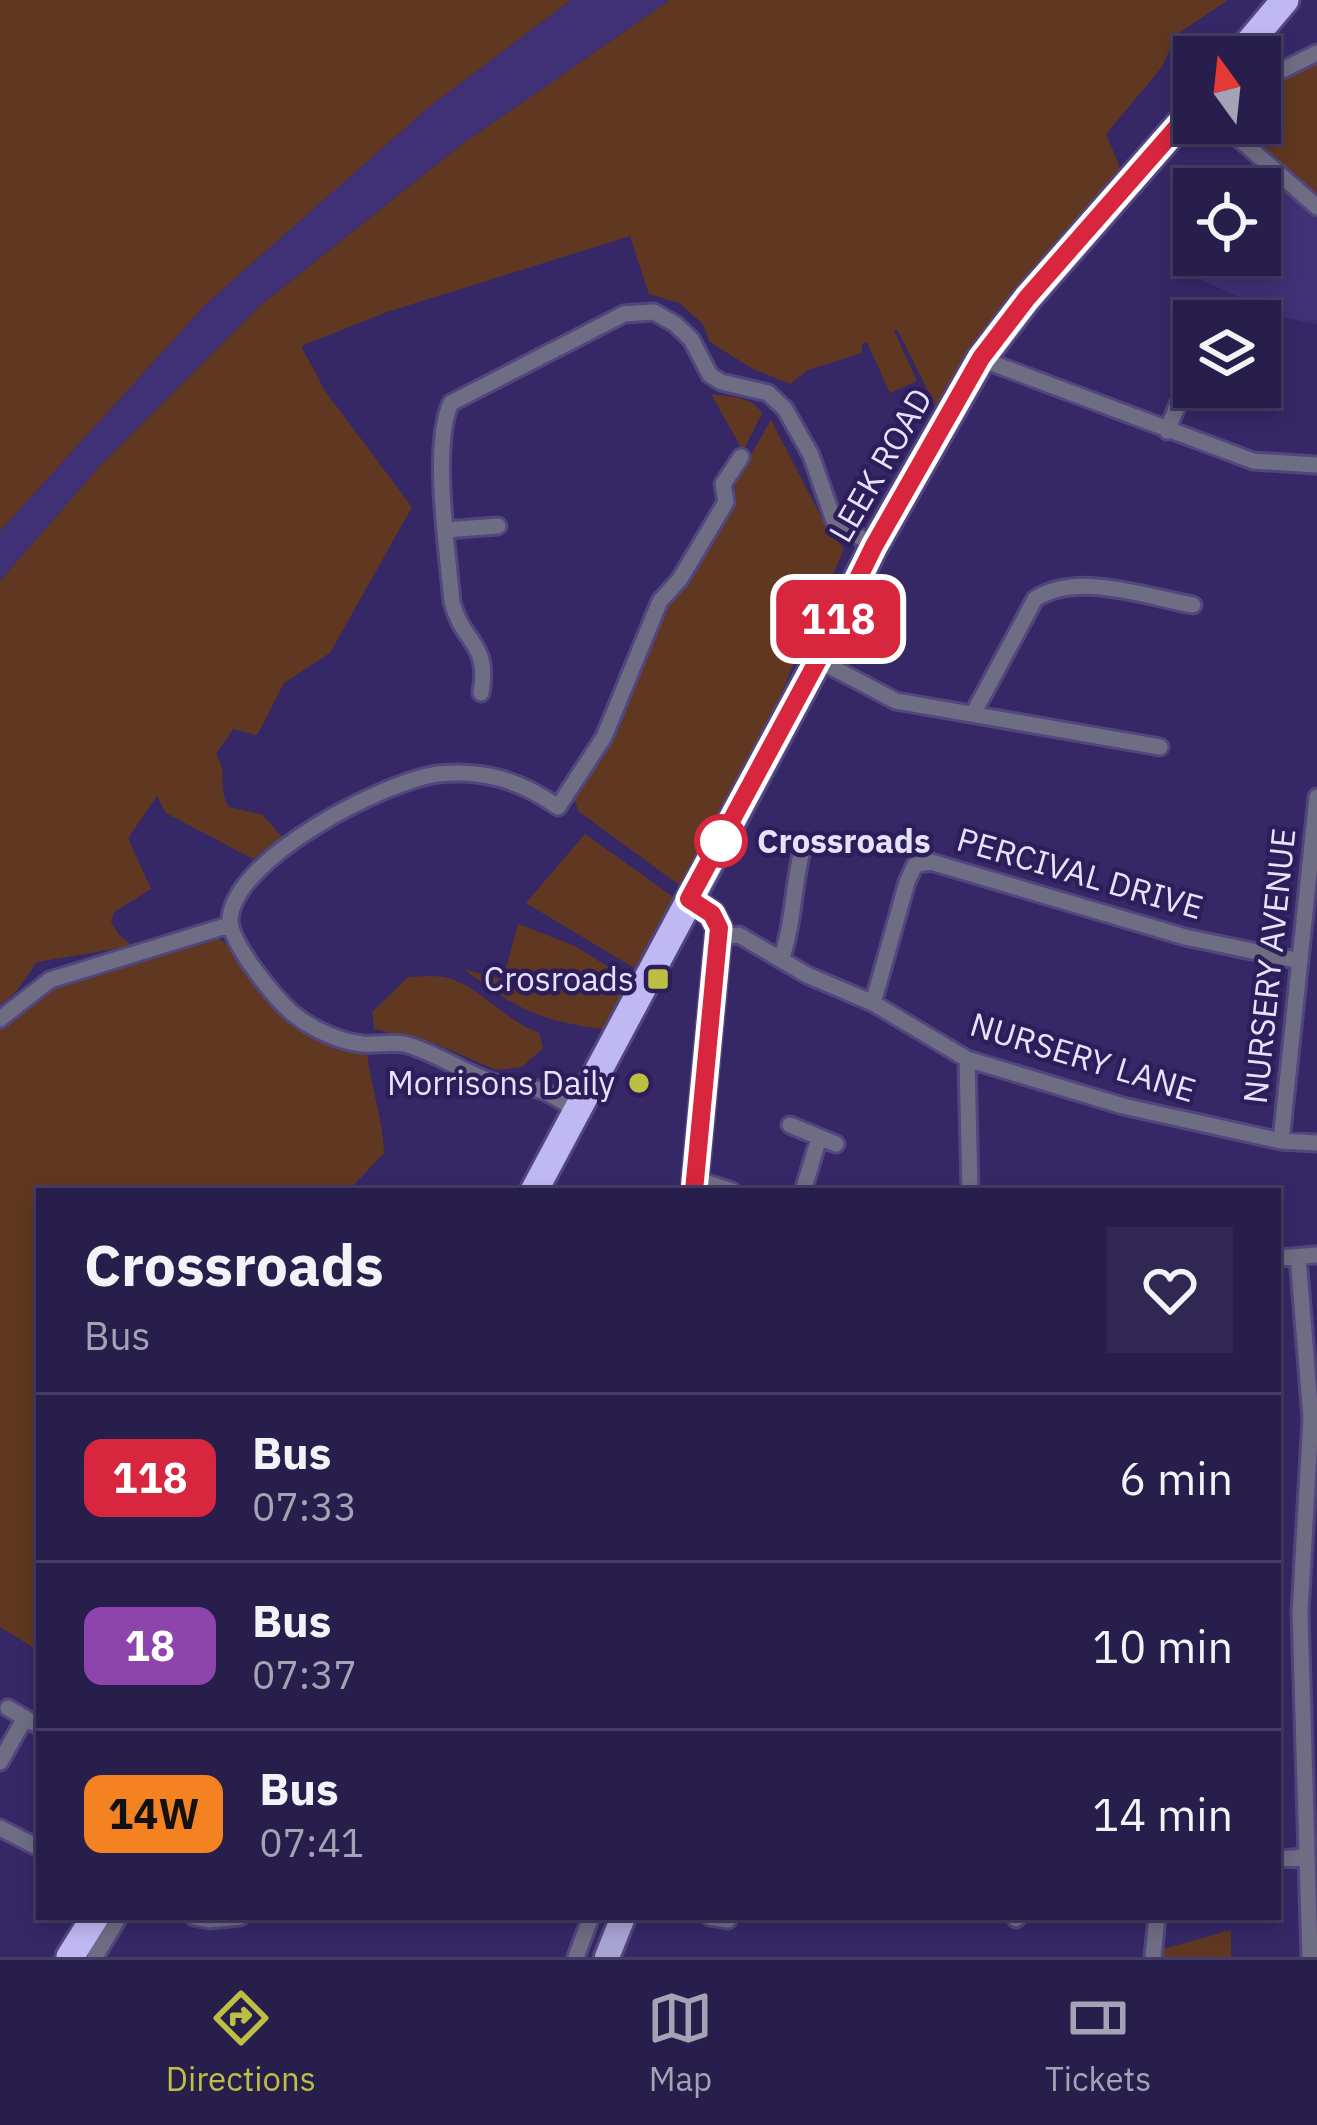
<!DOCTYPE html>
<style>
:root{--surface:#281e4c;--page:#302753;--text:#f1f3f6;--muted:#a5a2b5;--line:#443c64;--accent:#bdbf43}
body{margin:0;font-family:"IBM Plex Sans",sans-serif;background:var(--page);color:var(--text);height:100vh;display:flex;flex-direction:column;font-size:45px;white-space:nowrap}
*{box-sizing:border-box;margin:0}
p{font-size:39px;color:var(--muted)}
.icon{flex:none;width:66px;height:66px;fill:none;stroke:currentColor;stroke-width:2;stroke-linecap:round;stroke-linejoin:round}
.map{position:relative;flex:1;overflow:hidden}
.panel{position:absolute;left:36px;top:1188px;width:1245px;height:732px;display:flex;flex-direction:column;background:var(--surface);border-radius:0px;box-shadow:0 6px 18px #0003,0 0 0 3px var(--line)}
.panel>*{flex:none}
.badge{padding:0 24px;border-radius:18px;font-size:42px;line-height:78px}
.needle{width:78px;rotate:345deg}
.tools{position:absolute;left:1173px;top:36px;display:grid;gap:24px}
.tools a{display:grid;place-items:center;width:108px;height:108px;border-radius:0px;background:var(--surface);box-shadow:0 6px 18px #0003,0 0 0 3px var(--line);font-size:60px}
.map>.badge{position:absolute;translate:-50% -50%;box-shadow:0 0 0 6px #fff}
.round{display:grid;place-items:center;flex:none;width:126px;height:126px;border-radius:0px;background:var(--page)}
.summary{display:flex;align-items:center;justify-content:space-between;height:204px;padding:0 48px}
h1{font-size:57px;font-weight:700;line-height:90px}
ul{padding:0;list-style:none}
li{display:flex;align-items:center;gap:36px;height:168px;padding:0 48px;border-top:3px solid var(--line)}
li div{flex:1}
li b{display:block;font-size:45px}
li em{font-style:normal}
li .badge{min-width:132px;font-weight:700;text-align:center}
.tabs{display:flex;justify-content:space-around;align-items:center;height:168px;border-top:3px solid var(--line);background:var(--surface);font-size:33px;color:var(--muted)}
.tabs a{display:grid;justify-items:center;gap:6px}
.tabs .selected{color:var(--accent)}
.map>svg:first-child{display:block}
</style>
<div class="map">
<svg width="1317" height="1957" viewBox="0 0 1317 1957">
<rect width="100%" height="100%" fill="#362866"/>
<path fill="#403075" d="M571,0h99l-209,145 -200,160 -162,162 -99,114v-50l206,-227 223,-197z
M1258,161l59,50v113l-31,-6 -118,-53 26,-30v20h66v-66h-26z"/>
<path fill="#603821" d="M0,0h571l-142,107 -223,197 -206,227z
M670,0h558l-52,35 -14,32 -56,67 15,36 -107,124 -32,44 -42,77 -43,-86 -3,2 23,50 -27,12 -23,-51 -5,2v9l-54,17 -18,14 -37,-15 -43,-27 -8,-19 -23,-20 -30,-9 -19,-58 -243,76 -86,34 24,45 87,116 -82,146 -46,30 -27,52 -24,-6 -17,25c13,21 0,32 13,53l34,8 19,22 -29,22 -87,-46 -9,-17 -29,42 23,51 -37,23 -3,10 8,13 14,11 -96,16 -22,31 -15,12v-424l99,-114 162,-162 200,-160z
M1317,59v138l-86,-74h29v-37z
M711,394c18,3 41,2 51,19l-19,38z
M771,420l55,106 18,23 -90,207 -72,131 -104,-76 -6,-21 90,-187 69,-96 4,-24z
M585,834l88,63 -37,72 -110,-66z
M518,924l57,22 54,34 -25,49c-63,-7 -90,-21 -140,-60l39,11z
M213,937c22,7 25,22 37,40 35,48 59,66 117,76 4,35 16,66 17,100l-36,38h-309v460l-39,-24v-600l41,-31 37,-19z
M408,977c13,0 27,-2 40,1 31,8 58,43 91,55l4,15 -21,19 -26,3 -60,-26 -62,-15 -2,-17z
M1231,1930v27h-68v-8z"/>
<g fill="none" stroke-linecap="round" stroke-linejoin="round">
<g stroke="#52467e" stroke-width="21">
<path id="street" d="M1260,81l57,-28
M1221,123l96,84
M1221,321l6,-8
M981,359l272,102 64,4
M1167,431l27,-65
M445,530l53,-4
M818,660l78,41 264,46
M481,693c9,-52 -18,-48 -29,-91 -4,-48 -21,-158 -1,-199l173,-89 30,-2 21,12 16,15 19,36 11,7 47,11 17,16 26,46 23,66 40,25
M973,714l62,-115c43,-28 111,-2 158,6
M718,945l10,-9 11,-1 68,40 66,28 94,56 156,47 158,35 36,2
M781,960c13,-37 12,-76 22,-114
M873,1003l34,-121 8,-17 16,-3 254,75 115,24
M0,1019l50,-39 179,-55
M967,1059l3,132
M577,1111c-12,-8 -26,-18 -40,-22 -15,-3 -31,-2 -45,-7 -29,-10 -54,-28 -84,-37 -14,-4 -30,0 -45,-1 -22,-2 -49,-14 -67,-28 -19,-14 -66,-73 -66,-96 2,-61 155,-139 208,-146 46,-5 83,7 120,33l46,-70 56,-136 20,-22 46,-77 -3,-18 18,-27
M790,1125l46,19
M1281,1141l36,-344
M695,1179l37,12
M803,1191l16,-53
M1298,1257l13,161 -11,194 10,345
M1278,1258l39,-3
M8,1708l31,18
M0,1762l25,-44
M0,1828l39,20
M1278,1859l29,-2
M194,1917l15,3 31,-3
M710,1917l18,3
M1016,1919l2,-2
M95,1957l24,-40
M576,1957l15,-40
M1153,1957l4,-40"/>
</g>
<g stroke="#52467e" stroke-width="30">
<path id="primary" d="M690,899l22,15 7,14 -25,263
M607,1957l16,-40"/>
</g>
<g stroke="#52467e" stroke-width="33">
<path id="highway" d="M1237,57l48,-57
M534,1191l284,-531 56,-114 107,-187 46,-60 167,-191
M70,1957l25,-40"/>
</g>
<use href="#street" stroke="#6f6d84" stroke-width="15"/>
<use href="#primary" stroke="#a9a3d3" stroke-width="24"/>
<use href="#highway" stroke="#bfb8f2" stroke-width="27"/>
</g>
<g fill="none" stroke-linecap="round" stroke-linejoin="round">
<g stroke="#fff" stroke-width="27">
<path id="line" d="M694,1191l25,-263 -7,-14 -23,-15 129,-239 56,-114 107,-188 46,-60 167,-190"/>
</g>
<use href="#line" stroke="#d7263d" stroke-width="18"/>
</g>
<circle fill="#fff" stroke="#d7263d" stroke-width="6" cx="721" cy="841" r="24"/>
<g fill="#bdbf43" stroke="#2d1d5a" stroke-width="4.5">
<rect x="646" y="967" width="24" height="24" rx="6"/>
<circle cx="639" cy="1083" r="12"/>
</g>
<g text-anchor="middle" stroke-width="9" stroke-linejoin="round" paint-order="stroke">
<g font-size="33" fill="#e5e3fa" stroke="#2d1d5a">
<text transform="translate(880 465) rotate(-60)" y="12">LEEK ROAD</text>
<text transform="translate(1080 873) rotate(16)" y="12">PERCIVAL DRIVE</text>
<text transform="translate(1269 966) rotate(-84)" y="12">NURSERY AVENUE</text>
<text transform="translate(1083 1057) rotate(17)" y="12">NURSERY LANE</text>
</g>
<g font-size="33" font-weight="bold" fill="#e5e3fa" stroke="#2d1d5a" text-anchor="start">
<text x="757" y="853">Crossroads</text>
</g>
<g font-size="33" fill="#e5e3fa" stroke="#2d1d5a" text-anchor="end">
<text x="634" y="991">Crosroads</text>
<text x="615" y="1095">Morrisons Daily</text>
</g>
</g>
</svg>
<div class="tools">
<a><svg class="needle" viewBox="-14 -14 28 28"><path d="M0-13l5 13h-10z" fill="#e53935"/><path d="M0 13l5-13h-10z" fill="#a5a2b5"/></svg></a>
<a><svg class="icon" aria-label="locate" viewBox="0 0 24 24"><circle cx="12" cy="12" r="6"/><path d="M12 2v4M12 18v4M2 12h4M18 12h4"/></svg></a>
<a><svg class="icon" aria-label="layers" viewBox="0 0 24 24"><path d="M12 4l9 5-9 5-9-5zM3 14l9 5 9-5"/></svg></a>
</div>
<b class="badge" style="left:838px;top:619px;background:#d7263d;color:#fff">118</b>
<section class="panel">
<div class="summary"><div><h1>Crossroads</h1><p>Bus</p></div><a class="round"><svg class="icon" aria-label="heart" viewBox="0 0 24 24"><path d="M12 20l-8-8c-3-5 5-10 8-4 3-6 11-1 8 4z"/></svg></a></div>
<ul>
<li><span class="badge" style="background:#d7263d;color:#fff">118</span><div><b>Bus</b><p>07:33</p></div><em>6 min</em></li>
<li><span class="badge" style="background:#8e44ad;color:#fff">18</span><div><b>Bus</b><p>07:37</p></div><em>10 min</em></li>
<li><span class="badge" style="background:#f58220;color:#111">14W</span><div><b>Bus</b><p>07:41</p></div><em>14 min</em></li>
</ul>
</section>
</div>
<nav class="tabs">
<a class="selected"><svg class="icon" aria-label="directions" viewBox="0 0 24 24"><path d="M12 3l9 9-9 9-9-9zM9 14v-3h6M13 9l2 2-2 2"/></svg>Directions</a>
<a><svg class="icon" aria-label="map" viewBox="0 0 24 24"><path d="M3 6l6-2 6 2 6-2v14l-6 2-6-2-6 2zM9 4v14M15 6v14"/></svg>Map</a>
<a><svg class="icon" aria-label="tickets" viewBox="0 0 24 24"><path d="M3 7h18v10H3zM15 7v10"/></svg>Tickets</a>
</nav>
